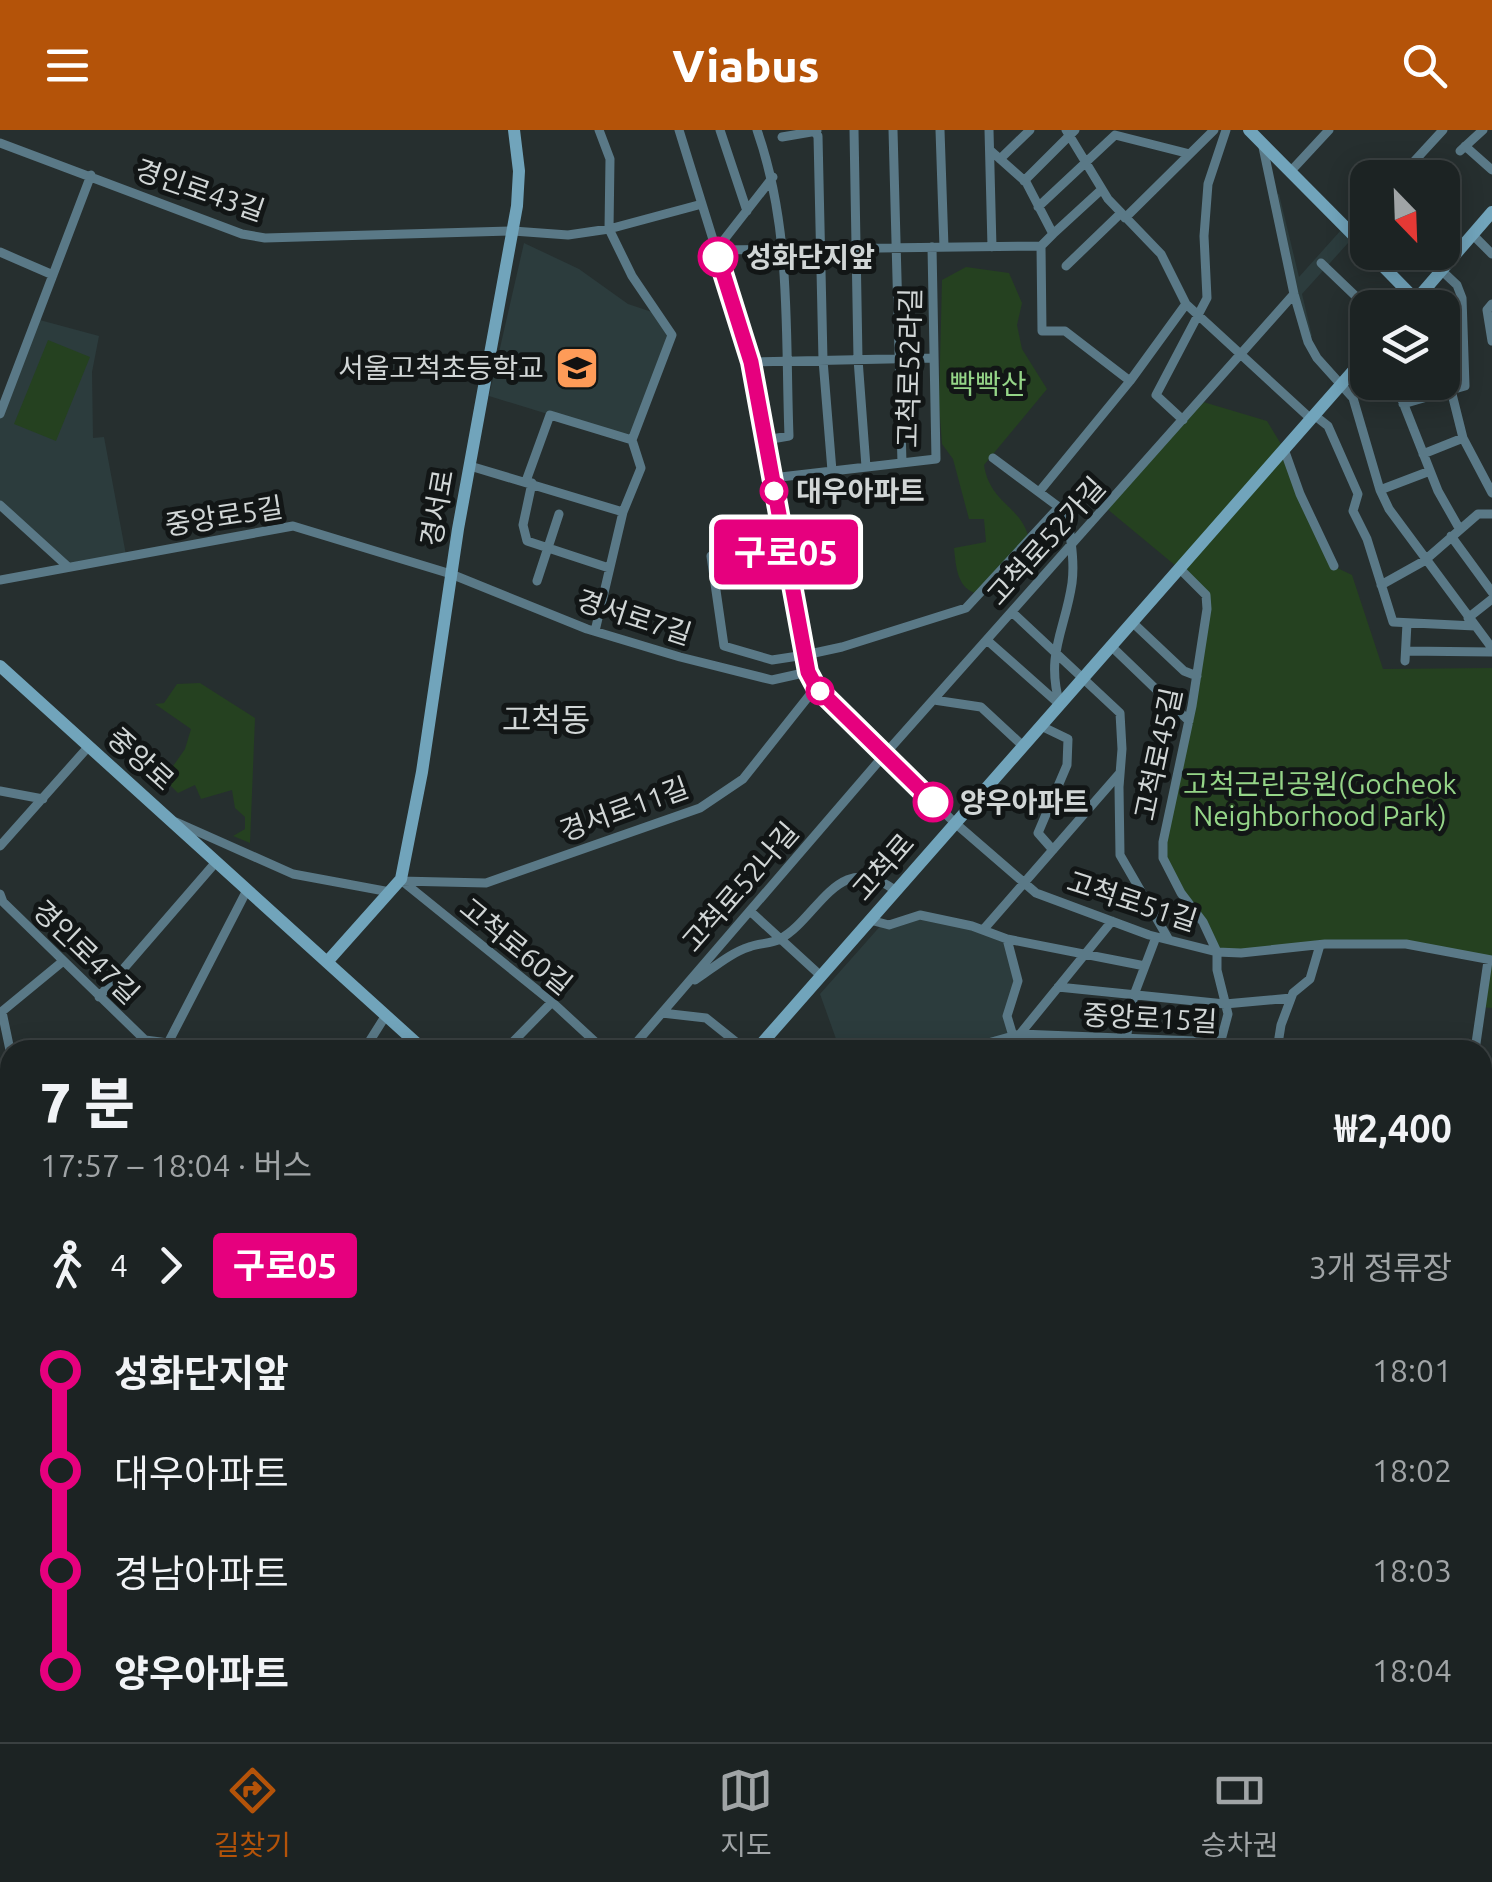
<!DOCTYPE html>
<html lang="ko">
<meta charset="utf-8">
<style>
:root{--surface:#1c2323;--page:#292f30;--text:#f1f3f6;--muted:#a0a4a6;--line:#3a4041;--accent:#b45309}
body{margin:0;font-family:Ubuntu,"Noto Sans KR",sans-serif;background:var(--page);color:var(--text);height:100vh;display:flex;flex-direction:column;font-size:38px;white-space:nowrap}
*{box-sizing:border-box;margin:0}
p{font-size:32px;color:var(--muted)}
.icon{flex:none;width:55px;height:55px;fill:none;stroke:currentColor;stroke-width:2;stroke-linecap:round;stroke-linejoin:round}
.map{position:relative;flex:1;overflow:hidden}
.sheet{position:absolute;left:0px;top:910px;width:1492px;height:702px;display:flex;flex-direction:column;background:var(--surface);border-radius:30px 30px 0 0;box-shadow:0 5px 25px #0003,0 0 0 2px var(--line)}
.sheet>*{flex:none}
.badge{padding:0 20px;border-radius:8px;font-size:35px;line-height:65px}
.needle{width:65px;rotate:157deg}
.tools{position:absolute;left:1350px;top:30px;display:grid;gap:20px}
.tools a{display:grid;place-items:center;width:110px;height:110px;border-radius:20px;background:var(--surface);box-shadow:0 5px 25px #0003,0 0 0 2px var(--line);font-size:50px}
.map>.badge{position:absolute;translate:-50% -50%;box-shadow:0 0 0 5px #fff}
.legs{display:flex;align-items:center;gap:15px;height:110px;padding:0 40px;font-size:32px}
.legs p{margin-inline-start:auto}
.headline{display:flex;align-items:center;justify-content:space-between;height:170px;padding:0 40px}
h1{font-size:55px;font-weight:800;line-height:75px}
ul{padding:0 40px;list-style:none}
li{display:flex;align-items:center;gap:35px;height:100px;font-size:38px}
li i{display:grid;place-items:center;width:15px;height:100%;margin:0 12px;background:currentColor}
li i::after{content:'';width:25px;height:25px;margin:-12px;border:8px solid;border-radius:50%;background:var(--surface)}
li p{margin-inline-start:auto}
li:first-child i{background:linear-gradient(#0000 50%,currentColor 0)}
li:last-child i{background:linear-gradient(currentColor 50%,#0000 0)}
header{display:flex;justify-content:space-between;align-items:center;height:130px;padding:0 40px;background:var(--accent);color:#fff;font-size:45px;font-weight:800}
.tab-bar{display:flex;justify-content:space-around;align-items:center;height:140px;border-top:2px solid var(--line);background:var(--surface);font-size:28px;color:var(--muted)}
.tab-bar a{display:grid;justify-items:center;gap:5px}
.tab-bar .on{color:var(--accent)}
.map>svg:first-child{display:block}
</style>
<header><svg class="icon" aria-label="menu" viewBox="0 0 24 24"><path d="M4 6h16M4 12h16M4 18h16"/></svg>Viabus<svg class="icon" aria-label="search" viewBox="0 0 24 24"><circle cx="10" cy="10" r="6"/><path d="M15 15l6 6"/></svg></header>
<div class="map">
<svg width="1492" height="1612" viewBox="0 0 1492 1612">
<rect width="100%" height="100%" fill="#262f2f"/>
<path fill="#2c3c3d" d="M1279,64l20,83 68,-76v21l-65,72 10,42 -10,4 -33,-143z
M524,113l55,26 49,35 30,10 14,21 -40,105 -143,-44z
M36,189l63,17 -7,36 1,66 11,-1 22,118 -60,10 -66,-60v-91z
M920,785l87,24 11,42 -11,35 6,20 -50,14h-123l-20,-56 63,-71z
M1492,1001v119l-9,-1 -1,-116z"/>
<path fill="#254120" d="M966,137l43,6 13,30 -5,22 5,24 25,40 -63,76c6,39 37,40 45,74l-51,55c-21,-5 -22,-27 -24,-46l32,-6 -2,-23h-15l-16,-60 -11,-15 -3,-41 3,-123z
M48,210l42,17 -34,84 -42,-17z
M1200,271l67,20 17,28 49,117 19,9 31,94 109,-1v340l-11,-1 7,-46 -82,-17 -189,8 -54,-94 44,-249 -7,-23 -94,-78z
M200,553l55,35 -5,125 -17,-7 12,-7v-12l-10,-9 -3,-18 -31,9 -6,-14 -17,8 -14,-14 21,-30 6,-20 -36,-25 9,-1 13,-19z
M1482,1119l10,1v207l-10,-5z"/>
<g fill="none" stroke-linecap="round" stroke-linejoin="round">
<path stroke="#5a7987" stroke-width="9" d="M679,0l72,232 57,310 8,15 139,136 81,70 113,42 68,17 24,1 84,-9h81l86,16
M720,0l27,81
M757,0c35,100 28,202 32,306l-23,4
M813,0l5,6 5,224 9,111
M854,0l4,229 8,108
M893,0l9,333
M940,0l4,117
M989,0l3,117
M1066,0l42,69 53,55 25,50 125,115
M782,7l35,-6
M0,13l242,91 23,4 248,-7 55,4 41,-6 93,-25
M1465,16l27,24
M1263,17l31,147 14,48 9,16 36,40 27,92 9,19 103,139
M991,21l35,31 27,52 -12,12
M1460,21l23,-21
M1000,29l30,-29
M1408,38l35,-38
M1290,42l39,-42
M1024,51l51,-51
M1038,77l77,-72 75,19
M1125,88l89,-88
M1053,104l48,-44
M1473,105l19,19
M716,120l325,-4 1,85h23l65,50
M716,120l57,-73
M0,122l53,23
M1425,122l18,16
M1321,133l47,45
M1066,136l55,-53
M1441,140l16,15 5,13 3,88 -14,4 12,48 29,55
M1492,174l-5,6 5,31
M751,232l183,-4
M1395,252l43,109 21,37
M1403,274l48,-14
M0,284l91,-239
M1314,285l14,11 30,68 -5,17 14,28 26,83 82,4
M1183,290l-27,-25 51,-97 -3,-62 4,-52 18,-54
M1284,319l16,45 34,72
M1423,324l40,-16
M993,328l74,55c3,23 8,47 5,70 -7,48 -27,71 -12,122
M470,336l153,46
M772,348l164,-19 -4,-212
M526,351l24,-66 82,25
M532,353l-9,42 4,16 82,27
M1380,360l50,-19
M1039,362l91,-111 56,-77
M0,375l66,60
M1451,406l41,56
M711,426l13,90 48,14 33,-5 37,-8 124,-39 93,-101
M1179,438l27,27 1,14 -15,97 -29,136v16l18,35 22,29 14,30v18l11,44 -8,30
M0,450l293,-54 158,48 136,55 93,28 92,23 36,-8
M537,451l22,-67
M1381,455l43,-24 54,-47h14
M1013,483l107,100 2,36 -3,38 1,68 49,85
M1468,488l24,-19
M1132,492l52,49 13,5
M595,501l28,-119 18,-44 -9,-28 40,-105 -40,-59 -23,-47 1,-70 -11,-29
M988,511l70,62
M1111,516l78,75
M1406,521l86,1
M1405,531l2,-38
M934,570l47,7 42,39
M1041,596l27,13 -1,26 -29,68 15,17
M0,661l43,8
M176,692l117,52 97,18
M0,716l89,-100
M401,750l151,122 52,48
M400,751l86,2 214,-75 43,-29 73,-92
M0,764l3,8 142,138 23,3 13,7
M750,781l71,65
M870,790l19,5 31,-10 52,11 35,13 138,27
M983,800l136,-156
M1007,809l11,42 -11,35 6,20
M695,850c17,-11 35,-27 54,-33 10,-4 22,-3 31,-8 39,-21 58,-92 116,-48
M1058,857l167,17 66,-6
M99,867l117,-135
M2,882l8,38
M0,883l62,-51
M662,883l44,5 40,32
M1020,904l92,-113
M1126,909l8,-44 22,-58
M168,913l79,-153
M364,920l22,-35
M505,920l47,-48
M630,920l255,-296 409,-460
M963,920l57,-16 175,7 82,9 4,-25 12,-32 17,-14 10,-34
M1475,920l13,-89
M1482,939l10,2
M0,967l5,6 5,-3
M0,1025l10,-3
M0,1054l10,-3
M0,1163l10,-4
M0,1307l10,9
M1482,1439l10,-10
M1482,1475l10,9
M133,1602l4,10
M1410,1602l10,10
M94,1612l-2,-2 8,-8
M149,1612l14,-10
M1321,1612l4,-10"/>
<path stroke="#71a4bb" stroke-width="12" d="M1249,0l119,120
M1369,122l47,48
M1409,178l83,-96
M0,536l424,384
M327,832l74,-83 21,-107 36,-243 59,-323 2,-35 -5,-41
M756,920l612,-696
M743,1602l10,10
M1201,1602l11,10
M234,1612l6,-10
M797,1612l9,-10"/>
</g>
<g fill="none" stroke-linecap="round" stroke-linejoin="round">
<g stroke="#fff" stroke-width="22">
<path id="line-1" d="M718,127l33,105 57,310 8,15 117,115"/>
</g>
<use href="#line-1" stroke="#e6007e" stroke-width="15"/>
</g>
<defs>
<g id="school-square" transform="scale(2.25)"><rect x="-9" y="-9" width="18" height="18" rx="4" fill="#fe9b58" stroke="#121616"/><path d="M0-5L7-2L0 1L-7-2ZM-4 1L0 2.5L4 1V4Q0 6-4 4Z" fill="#111"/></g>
</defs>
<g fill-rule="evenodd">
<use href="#school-square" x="577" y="238"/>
</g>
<g fill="#fff" stroke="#e6007e" stroke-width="5">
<circle cx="718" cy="127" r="18"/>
<circle cx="774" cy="361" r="12"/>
<circle cx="820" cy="561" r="12"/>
<circle cx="933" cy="672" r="18"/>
</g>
<g text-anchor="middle" stroke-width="10" stroke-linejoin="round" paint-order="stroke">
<g font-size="28" fill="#d1d6d6" stroke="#121616">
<text transform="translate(200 60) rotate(19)" y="10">경인로43길</text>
<text transform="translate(909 238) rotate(-89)" y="10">고척로52라길</text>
<text transform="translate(437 378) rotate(-80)" y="10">경서로</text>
<text transform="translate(224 386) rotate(-9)" y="10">중앙로5길</text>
<text transform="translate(1046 411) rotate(-48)" y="10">고척로52가길</text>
<text transform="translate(634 487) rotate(18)" y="10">경서로7길</text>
<text transform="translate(1158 624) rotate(-78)" y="10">고척로45길</text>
<text transform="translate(141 629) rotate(42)" y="10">중앙로</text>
<text transform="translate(624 679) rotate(-20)" y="10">경서로11길</text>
<text transform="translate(883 737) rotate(-49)" y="10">고척로</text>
<text transform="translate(740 757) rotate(-49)" y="10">고척로52나길</text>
<text transform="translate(1132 771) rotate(18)" y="10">고척로51길</text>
<text transform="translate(516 816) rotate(39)" y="10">고척로60길</text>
<text transform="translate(86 822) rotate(44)" y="10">경인로47길</text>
<text transform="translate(1150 888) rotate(3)" y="10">중앙로15길</text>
</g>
<g font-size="28" font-weight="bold" fill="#d1d6d6" stroke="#121616" text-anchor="start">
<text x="746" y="137">성화단지앞</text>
<text x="796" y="371">대우아파트</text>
<text x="960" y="682">양우아파트</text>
</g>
<g font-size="28" fill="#d1d6d6" stroke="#121616" text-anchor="end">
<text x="544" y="248">서울고척초등학교</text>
</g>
<g font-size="28" fill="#95d588" stroke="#121616">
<text x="988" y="264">빡빡산</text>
<text x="1320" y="664">고척근린공원(Gocheok<tspan x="1320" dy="32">Neighborhood Park)</tspan></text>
</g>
<g font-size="32" fill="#d1d6d6" stroke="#121616">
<text x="546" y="601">고척동</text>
</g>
</g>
</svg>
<div class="tools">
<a><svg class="needle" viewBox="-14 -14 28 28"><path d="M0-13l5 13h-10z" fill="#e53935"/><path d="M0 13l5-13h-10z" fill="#a0a4a6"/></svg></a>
<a><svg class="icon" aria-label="layers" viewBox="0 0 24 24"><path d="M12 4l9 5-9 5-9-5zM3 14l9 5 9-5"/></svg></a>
</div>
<b class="badge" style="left:786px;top:422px;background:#e6007e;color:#fff">구로05</b>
<section class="sheet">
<div class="headline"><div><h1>7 분</h1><p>17:57 – 18:04 · 버스</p></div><b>₩2,400</b></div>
<div class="legs"><svg class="icon" aria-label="walk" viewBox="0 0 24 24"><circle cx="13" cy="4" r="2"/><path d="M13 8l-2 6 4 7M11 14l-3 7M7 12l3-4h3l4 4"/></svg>4<svg class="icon" aria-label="forward" viewBox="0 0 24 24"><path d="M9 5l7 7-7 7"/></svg><b class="badge" style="background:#e6007e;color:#fff">구로05</b><p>3개 정류장</p></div>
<ul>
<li><i style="color:#e6007e"></i><b>성화단지앞</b><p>18:01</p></li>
<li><i style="color:#e6007e"></i><span>대우아파트</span><p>18:02</p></li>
<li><i style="color:#e6007e"></i><span>경남아파트</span><p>18:03</p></li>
<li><i style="color:#e6007e"></i><b>양우아파트</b><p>18:04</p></li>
</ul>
</section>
</div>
<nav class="tab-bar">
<a class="on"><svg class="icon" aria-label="directions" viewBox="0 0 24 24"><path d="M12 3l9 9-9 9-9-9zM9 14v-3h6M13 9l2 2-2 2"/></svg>길찾기</a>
<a><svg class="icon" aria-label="map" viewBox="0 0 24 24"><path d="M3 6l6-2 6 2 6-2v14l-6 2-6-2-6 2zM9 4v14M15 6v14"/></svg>지도</a>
<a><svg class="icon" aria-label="tickets" viewBox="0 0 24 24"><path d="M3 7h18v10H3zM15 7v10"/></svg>승차권</a>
</nav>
